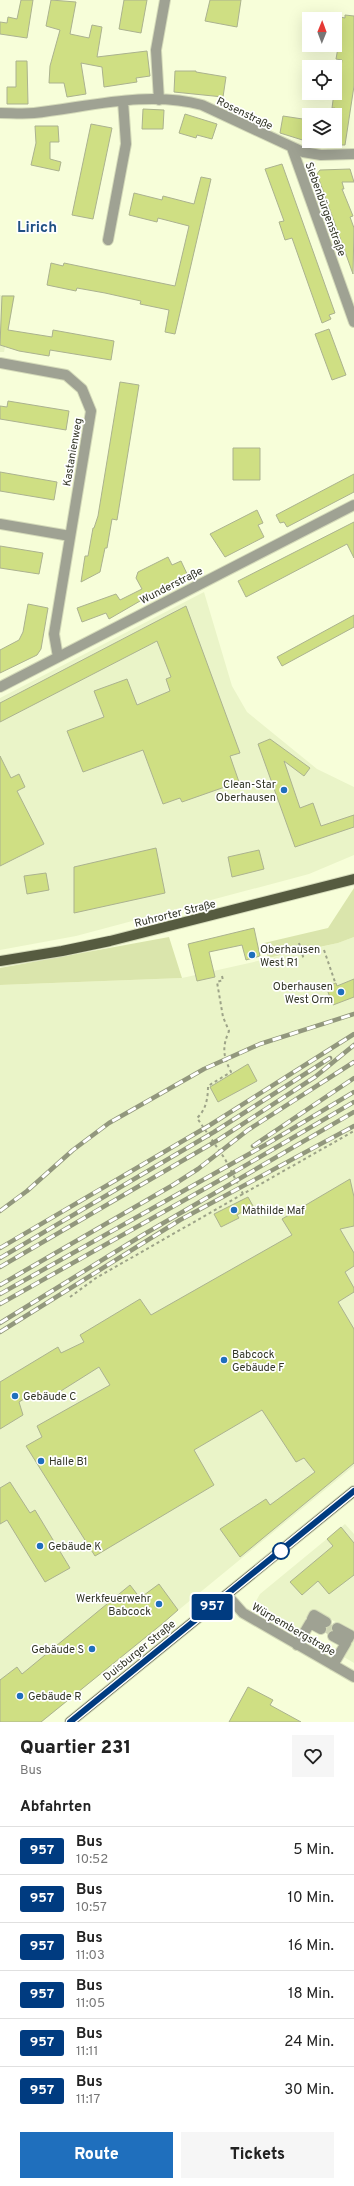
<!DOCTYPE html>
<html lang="de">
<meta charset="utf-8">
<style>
:root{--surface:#fff;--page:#f6f6f6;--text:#222;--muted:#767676;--line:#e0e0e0;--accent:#1f6fbd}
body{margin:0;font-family:Overpass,sans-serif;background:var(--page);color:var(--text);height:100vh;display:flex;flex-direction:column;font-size:15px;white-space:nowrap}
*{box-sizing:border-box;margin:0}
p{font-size:13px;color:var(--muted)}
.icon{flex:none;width:22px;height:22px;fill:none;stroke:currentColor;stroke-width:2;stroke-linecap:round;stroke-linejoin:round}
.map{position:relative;height:1722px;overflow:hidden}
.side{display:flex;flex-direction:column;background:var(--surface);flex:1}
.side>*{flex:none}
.badge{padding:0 8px;border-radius:3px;font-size:14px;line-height:26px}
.needle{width:26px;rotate:1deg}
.controls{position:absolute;left:302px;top:12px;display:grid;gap:8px}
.controls a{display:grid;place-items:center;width:40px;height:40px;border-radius:0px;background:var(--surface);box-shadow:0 4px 16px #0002;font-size:20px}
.map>.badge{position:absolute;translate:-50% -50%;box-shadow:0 0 0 2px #fff}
h2{padding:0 20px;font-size:15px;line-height:36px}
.round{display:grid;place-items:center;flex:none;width:42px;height:42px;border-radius:0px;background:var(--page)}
.overview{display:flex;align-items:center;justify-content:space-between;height:68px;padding:0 20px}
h1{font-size:19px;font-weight:800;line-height:30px}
.button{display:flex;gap:8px;margin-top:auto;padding:8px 20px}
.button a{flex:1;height:46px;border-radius:0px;background:var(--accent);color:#fff;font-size:16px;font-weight:800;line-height:46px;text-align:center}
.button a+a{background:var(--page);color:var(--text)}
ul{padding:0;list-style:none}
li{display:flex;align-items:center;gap:12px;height:48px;padding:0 20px;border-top:1px solid var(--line)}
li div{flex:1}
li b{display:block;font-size:15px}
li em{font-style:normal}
li .badge{min-width:44px;font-weight:700;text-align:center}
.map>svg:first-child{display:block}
</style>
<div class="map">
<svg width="354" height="1722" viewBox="0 0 354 1722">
<rect width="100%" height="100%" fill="#f7fed9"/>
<path fill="#eaf4c8" d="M0,295h15l-11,57h-4z
M204,592l28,94 15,26 70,57 37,18v68l-45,19 -233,62 -76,14v-252z
M354,937v529l-312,256h-42v-737l182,-7 156,-35z
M345,1524l9,10v129l-15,-9 13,-23 -36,-20 -13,23 -43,-24 -4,-5v-4l4,-7z"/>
<path fill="#dae5ac" d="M354,888v49l-16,6 -70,15 -4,-15 64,-15z
M169,937l13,41 -182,7v-17z"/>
<path fill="#cfdf83" stroke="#abb28f" d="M21,0h12l-6,38 -27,-4v-12l7,1 1,-6 9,2z
M51,0l25,2 -6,32 19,4 3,-13 10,2 -5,30 50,-6 3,25 -14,2 1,4 -33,5 -2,-20 -21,-4 5,31 -19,3 -3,-14h-15l1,-17 10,-36 -14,-4z
M124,0h23l-6,33 -22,-4z
M210,0h31l-4,27 -32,-6z
M345,15l9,1v70l-9,59h-10v-37h-3l2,-15h3l5,-33 -6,-1 3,-17h-3l4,-25 5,1z
M16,61h11l1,43h-21v-17h9z
M175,71h21v1l30,5 -3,20 -49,-5z
M143,109l21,1 -1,19h-21z
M185,114l32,10 -5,15 -15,-4 -1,3 -17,-5z
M283,116l26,4v22l-29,-9z
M91,124l21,4 -19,91 -21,-4z
M35,126h23l1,16h-9v17l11,3 -2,9 -28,-6 5,-22z
M282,164l53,149 -6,2 2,4 -9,4 -30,-85 -7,2 -6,-18 5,-1 -19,-52z
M350,169l4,13h-12l2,7h-2l11,27 -3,1 4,11 -1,46 -36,-100 3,-4z
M201,177l10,2 -36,155 -10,-2 4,-22 -29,-6 1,-3 -36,-8 -28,-5 -1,3 -29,-6 4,-22 12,3 1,-3 111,23 14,-60 -31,-8 -1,4 -28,-7 5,-22 28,7 1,-4 31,8z
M2,296h12l-6,34 44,7 1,-7 61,11 -3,19 -61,-10 -1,6 -30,-5 -19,-6z
M329,329l17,46 -14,5 -17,-46z
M120,382l19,3 -22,135 -5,-1 -5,29h-2l-5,24 -19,10 4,-26h3l5,-28h1l4,-12z
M8,401l61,10 -3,19 -66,-11v-13l7,1z
M233,448h27v32h-27z
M0,472l57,10 -3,18 -54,-9z
M354,474v18l-67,35 -3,-5 -4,1 -4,-8z
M257,510l6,13 -5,2 6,12 -39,20 -15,-23z
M354,522v36l-7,-14 -101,53 -8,-16z
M0,546l43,7 -4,21 -39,-6z
M168,557l4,8 9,-4 7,15 -22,10 -57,33 -3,-6 -24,9 -5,-14 39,-14 4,6 22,-11 -6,-11 2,-6z
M28,604l20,4 -7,41 -4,6 -37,18v-23l19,-10 4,-8z
M186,606l54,147 -10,3 9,26 -57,20 -2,-4 -17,6 -20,-54 -60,22 -16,-41 37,-14 -10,-26 33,-12 10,26 33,-14 -4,-12 5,-2 -14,-36 -157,81v-19z
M354,615v12l-72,39 -5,-9z
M270,739l40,29 -6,8 -20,-15 16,47 13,-5 8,23 33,-11v12l-59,20 -37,-103z
M0,756l11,22 8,-4 6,13 -8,4 27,53 -44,22z
M156,848l9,45 -91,20v-46z
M259,850l5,19 -32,8 -4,-20z
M46,873l3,17 -22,4 -3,-18z
M254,928l6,28 -14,4 -4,-15 -33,7 6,25 -18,4 -9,-37z
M354,979v18l-21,8 -7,-18 10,-4 1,3z
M248,1064l9,17 -39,21 -8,-15z
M350,1179l4,18v29l-14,3 14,24v13l-9,6 9,16v4l-16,10 16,27v134l-114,94 -20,-28 46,-30 4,6 45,-33 -11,-14 -8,4 -34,-52 -68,40 20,35 -119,71 -69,-110 16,-9 -5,-11 73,-41 -11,-18 -54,34 -8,-10 -18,11 4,13 -23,14v-47l58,-35 3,6 23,-11 -4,-7 60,-36 11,16 141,-80 -10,-16z
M248,1197l5,9 -16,9 2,3 -18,9 -7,-13z
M10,1482l20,31 5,-3 35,58 -25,14 -38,-62 -7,4v-36z
M341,1527l13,16v32l-25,19 -11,-13 -16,14 -12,-13 43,-36 -6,-7z
M159,1584l19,26 -16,14 -121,98h-41v-42l17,-13 5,7 108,-89 10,13z
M248,1687l25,13 -3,5 31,17h-72z"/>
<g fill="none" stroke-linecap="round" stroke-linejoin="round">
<path stroke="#d0d6b5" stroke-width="10" stroke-dasharray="10 5" stroke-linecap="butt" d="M323,1626l12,6"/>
<g stroke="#d4dab9" stroke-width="12">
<path id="minor" d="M159,100l-3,-50 9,-50
M0,113c11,0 23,1 34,0 54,-6 113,-23 168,-8l101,47 18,3 33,-1
M292,148l62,174
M108,240l18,-96 -3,-43
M0,363l66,12 16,14 9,22 -37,223 4,23
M0,524l70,12
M0,687l354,-182
M227,1595l16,18 111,64
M312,1619l2,-4 12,7
M337,1628l13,7 -2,4
M333,1636l13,7 -13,22
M297,1645l13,-22 11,6"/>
</g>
<g stroke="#d4dab9" stroke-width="12">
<path id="major" d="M0,961l62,-10 48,-10 244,-62
M70,1722l284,-231"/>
</g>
<path stroke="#9da388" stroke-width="2" stroke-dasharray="3 3" stroke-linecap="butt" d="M299,943l5,17
M324,950l11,32
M222,976l1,4 -6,2 6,35 6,14c-7,16 -6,25 2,41l-23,14c0,12 -2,24 -11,32l28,41 18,35 111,-63
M70,1297l26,-19 147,-84"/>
<use href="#minor" stroke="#9fa293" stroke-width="10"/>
<use href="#major" stroke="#565b40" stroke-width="10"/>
<g stroke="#92977d" stroke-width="4.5">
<path id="rail" d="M253,1146l101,-68
M0,1211l27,-20 46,-41 36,-27 95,-54 56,-25 94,-30
M0,1248l210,-123 144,-91
M0,1258l214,-126 116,-74
M0,1267l218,-127 97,-63 39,-32
M0,1285l173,-100 25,-16 50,-39 106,-68
M0,1294l265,-149 89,-53
M0,1304l229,-129 125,-73
M0,1323l141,-87 213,-124
M0,1332l180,-112 174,-94"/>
</g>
<use href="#rail" stroke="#fff" stroke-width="3" stroke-dasharray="9" stroke-linecap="butt"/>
</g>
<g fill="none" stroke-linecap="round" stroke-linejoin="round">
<g stroke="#fff" stroke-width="9">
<path id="line" d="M70,1722l284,-231"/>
</g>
<use href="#line" stroke="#003b80" stroke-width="6"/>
</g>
<g fill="#1f6fbd" stroke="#fff" stroke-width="1.5">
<circle cx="284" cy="790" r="4"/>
<circle cx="252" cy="955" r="4"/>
<circle cx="341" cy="992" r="4"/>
<circle cx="234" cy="1210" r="4"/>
<circle cx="224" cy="1360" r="4"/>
<circle cx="15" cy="1396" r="4"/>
<circle cx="41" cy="1461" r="4"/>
<circle cx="40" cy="1546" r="4"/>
<circle cx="159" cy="1604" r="4"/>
<circle cx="92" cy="1649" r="4"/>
<circle cx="20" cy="1696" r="4"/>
</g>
<circle fill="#fff" stroke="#003b80" stroke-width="2" cx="281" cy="1551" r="8"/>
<g text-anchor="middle" stroke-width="3.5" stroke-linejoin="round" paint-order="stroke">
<g font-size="11" fill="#323526" stroke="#fff">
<text transform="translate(245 113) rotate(26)" y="4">Rosenstraße</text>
<text transform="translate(326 209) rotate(70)" y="4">Siebenbürgenstraße</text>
<text transform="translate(72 452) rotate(-80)" y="4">Kastanienweg</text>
<text transform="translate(171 585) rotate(-27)" y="4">Wunderstraße</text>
<text transform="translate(175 913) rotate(-14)" y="4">Ruhrorter Straße</text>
<text transform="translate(294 1629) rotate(30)" y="4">Würpembergstraße</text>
<text transform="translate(139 1650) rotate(-39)" y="4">Duisburger Straße</text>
</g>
<g font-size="11" fill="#323526" stroke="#fff" text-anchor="start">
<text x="276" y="788" text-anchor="end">Clean-Star<tspan x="276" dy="13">Oberhausen</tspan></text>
<text x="260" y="953">Oberhausen<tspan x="260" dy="13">West R1</tspan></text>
<text x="333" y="990" text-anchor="end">Oberhausen<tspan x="333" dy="13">West Orm</tspan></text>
<text x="242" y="1214">Mathilde Maf</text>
<text x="232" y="1358">Babcock<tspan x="232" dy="13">Gebäude F</tspan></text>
<text x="23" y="1400">Gebäude C</text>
<text x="49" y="1465">Halle B1</text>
<text x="48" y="1550">Gebäude K</text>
<text x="151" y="1602" text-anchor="end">Werkfeuerwehr<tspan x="151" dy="13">Babcock</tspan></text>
<text x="84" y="1653" text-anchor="end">Gebäude S</text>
<text x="28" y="1700">Gebäude R</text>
</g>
<g font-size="15" font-weight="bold" fill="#205083" stroke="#fff">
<text x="37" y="232">Lirich</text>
</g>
</g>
</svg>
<div class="controls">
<a><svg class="needle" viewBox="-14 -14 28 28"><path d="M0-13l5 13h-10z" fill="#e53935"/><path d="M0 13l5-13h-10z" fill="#767676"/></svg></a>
<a><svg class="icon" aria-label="locate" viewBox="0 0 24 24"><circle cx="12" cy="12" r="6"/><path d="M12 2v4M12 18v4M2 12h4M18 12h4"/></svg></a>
<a><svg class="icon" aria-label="layers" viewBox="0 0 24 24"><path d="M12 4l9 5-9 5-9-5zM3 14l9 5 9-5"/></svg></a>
</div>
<b class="badge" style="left:212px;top:1607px;background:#003b80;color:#fff">957</b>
</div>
<section class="side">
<div class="overview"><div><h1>Quartier 231</h1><p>Bus</p></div><a class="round"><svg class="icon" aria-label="heart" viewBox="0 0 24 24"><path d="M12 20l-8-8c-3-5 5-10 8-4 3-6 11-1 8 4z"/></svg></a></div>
<h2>Abfahrten</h2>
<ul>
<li><span class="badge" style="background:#003b80;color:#fff">957</span><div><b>Bus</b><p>10:52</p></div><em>5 Min.</em></li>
<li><span class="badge" style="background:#003b80;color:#fff">957</span><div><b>Bus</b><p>10:57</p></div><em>10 Min.</em></li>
<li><span class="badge" style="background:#003b80;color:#fff">957</span><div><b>Bus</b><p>11:03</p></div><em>16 Min.</em></li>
<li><span class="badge" style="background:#003b80;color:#fff">957</span><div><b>Bus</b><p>11:05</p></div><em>18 Min.</em></li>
<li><span class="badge" style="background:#003b80;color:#fff">957</span><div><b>Bus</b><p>11:11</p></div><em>24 Min.</em></li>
<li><span class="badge" style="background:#003b80;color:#fff">957</span><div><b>Bus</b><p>11:17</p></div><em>30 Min.</em></li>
</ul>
<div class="button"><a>Route</a><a>Tickets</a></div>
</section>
